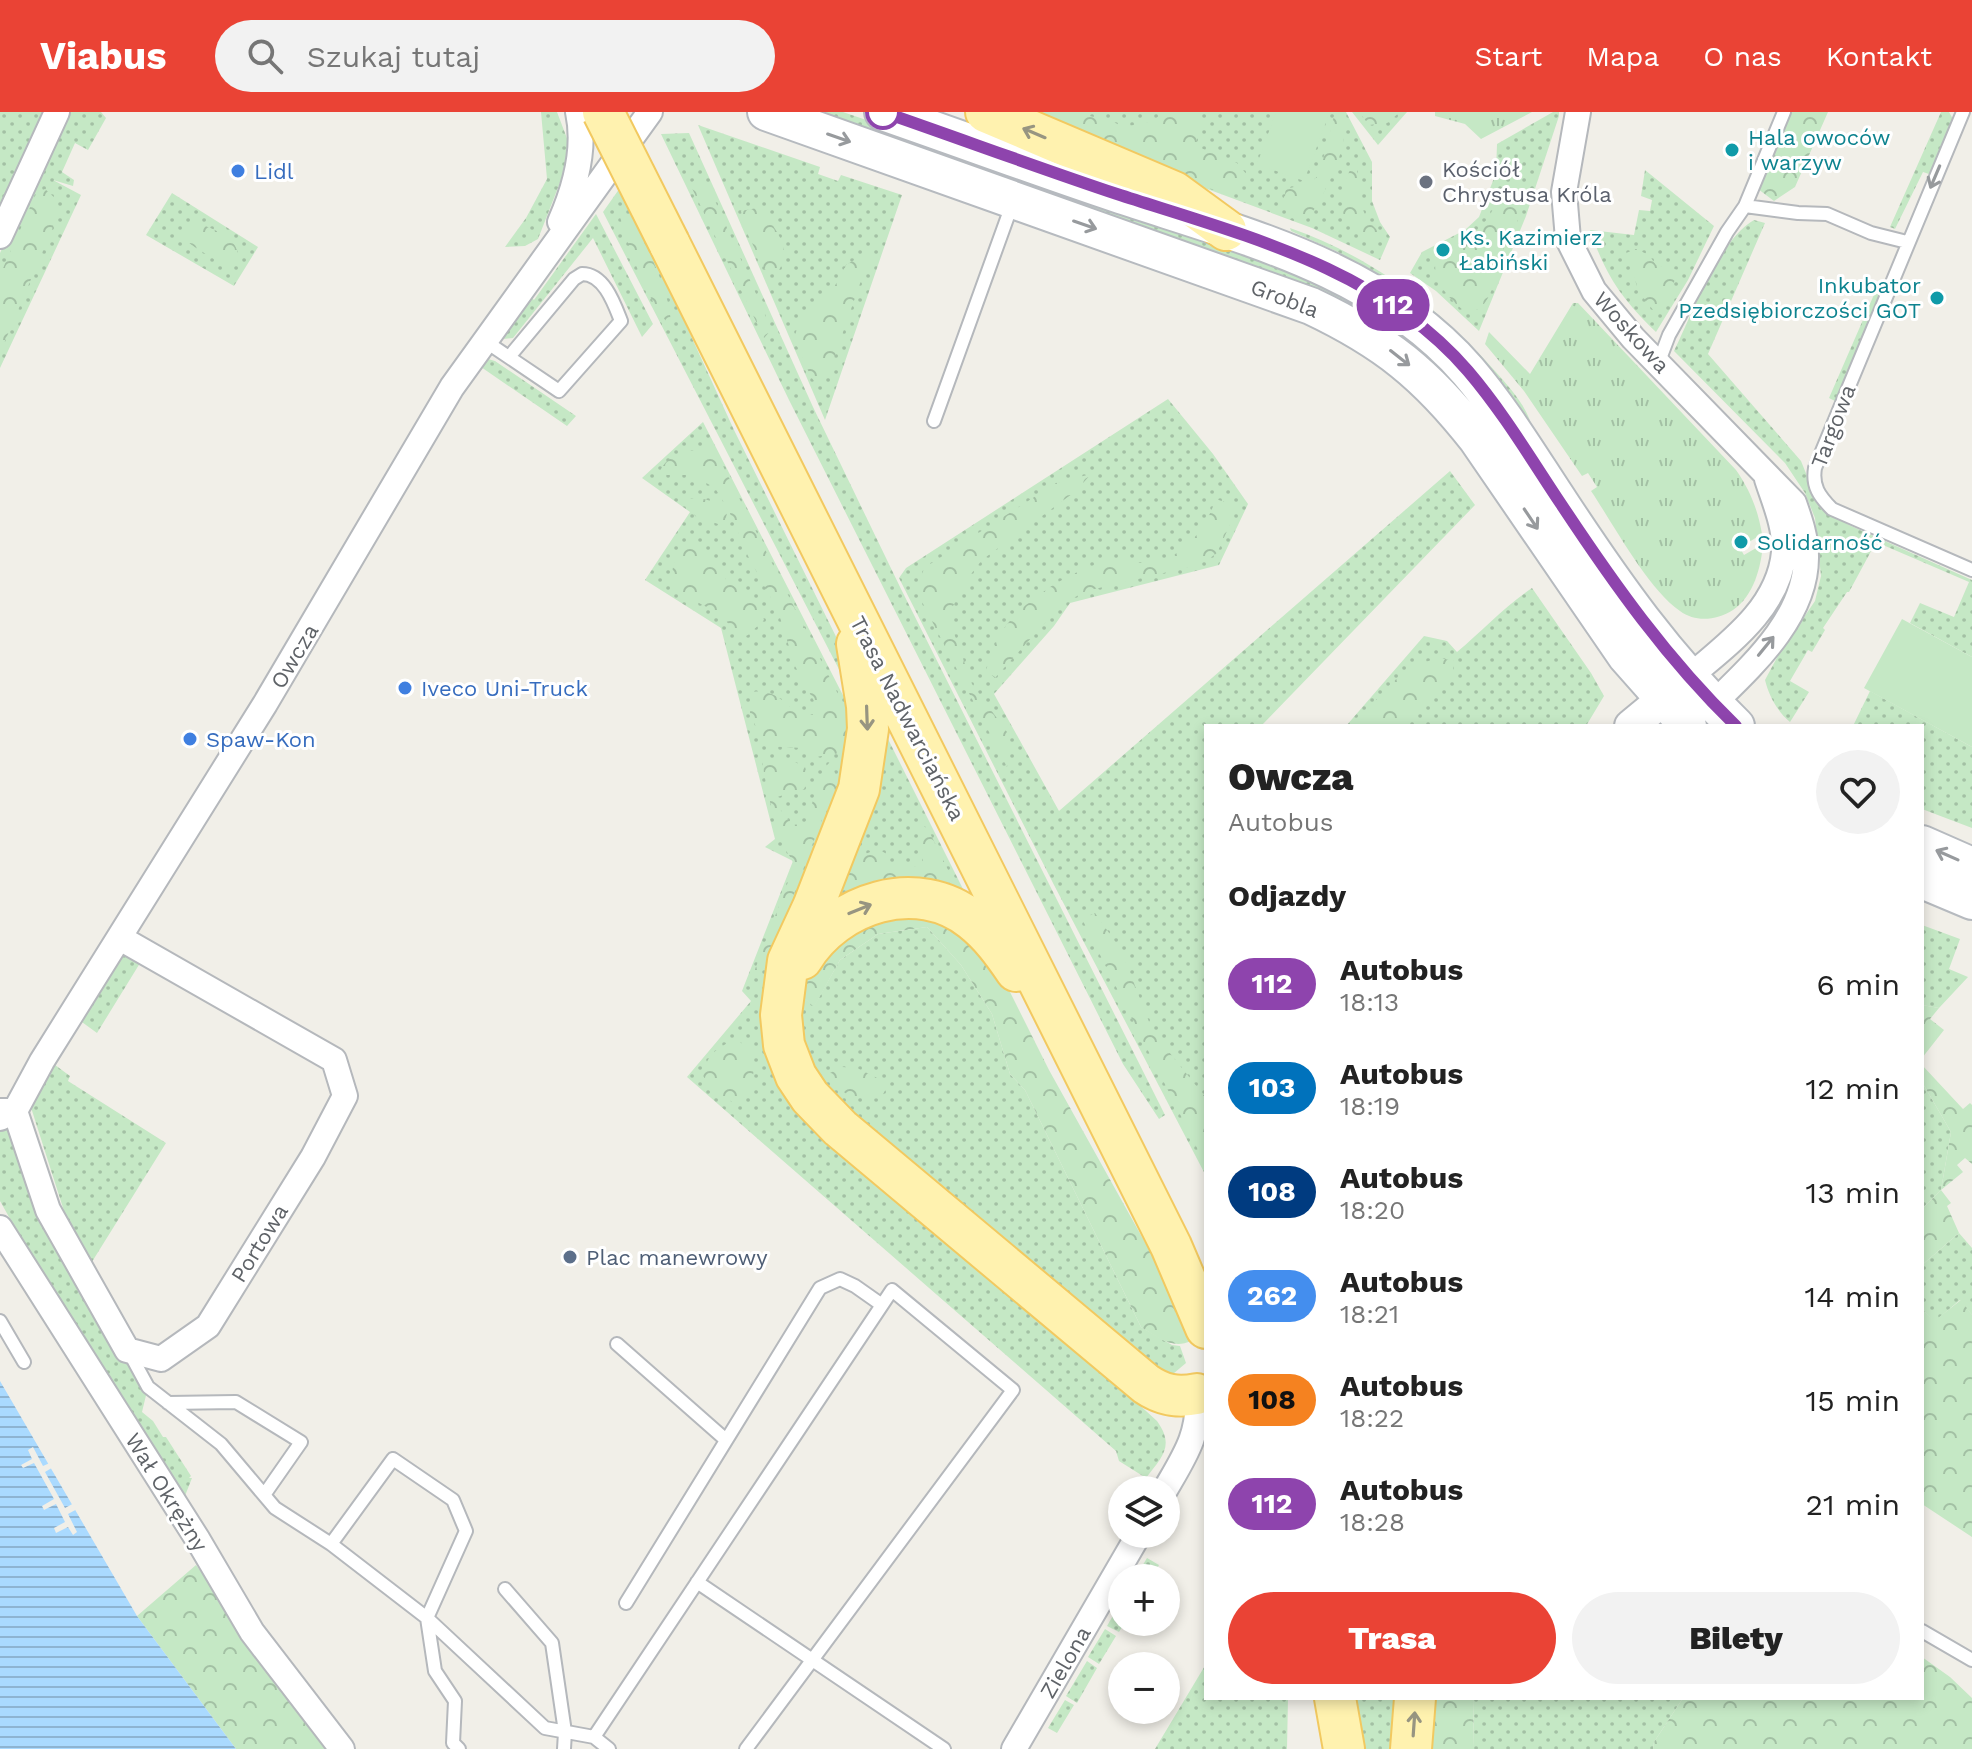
<!DOCTYPE html>
<html lang="pl">
<meta charset="utf-8">
<style>
:root{--surface:#fff;--page:#f2f2f2;--text:#222;--muted:#767676;--accent:#ea4335}
body{margin:0;font-family:"Work Sans",sans-serif;background:var(--page);color:var(--text);height:100vh;display:flex;flex-direction:column;font-size:30px;white-space:nowrap}
*{box-sizing:border-box;margin:0}
p{font-size:26px;color:var(--muted)}
.icon{flex:none;width:44px;height:44px;fill:none;stroke:currentColor;stroke-width:2;stroke-linecap:round;stroke-linejoin:round}
.map{position:relative;flex:1;overflow:hidden}
.sheet{position:absolute;left:1204px;top:612px;width:720px;height:976px;display:flex;flex-direction:column;background:var(--surface);border-radius:0px;box-shadow:0 4px 12px #0003}
.sheet>*{flex:none}
.badge{padding:0 16px;border-radius:26px;font-size:28px;line-height:52px}
.tools{position:absolute;left:1108px;top:1364px;display:grid;gap:16px}
.tools a{display:grid;place-items:center;width:72px;height:72px;border-radius:50%;background:var(--surface);box-shadow:0 4px 12px #0003;font-size:40px}
.map>.badge{position:absolute;translate:-50% -50%;box-shadow:0 0 0 4px #fff}
h2{padding:0 24px;font-size:30px;line-height:72px}
.round{display:grid;place-items:center;flex:none;width:84px;height:84px;border-radius:42px;background:var(--page)}
.headline{display:flex;align-items:center;justify-content:space-between;height:136px;padding:0 24px}
h1{font-size:38px;font-weight:800;line-height:60px}
.action{display:flex;gap:16px;margin-top:auto;padding:16px 24px}
.action a{flex:1;height:92px;border-radius:48px;background:var(--accent);color:#fff;font-size:32px;font-weight:800;line-height:92px;text-align:center}
.action a+a{background:var(--page);color:var(--text)}
ul{padding:0;list-style:none}
li{display:flex;align-items:center;gap:24px;height:104px;padding:0 24px}
li div{flex:1}
li b{display:block;font-size:30px}
li em{font-style:normal}
li .badge{min-width:88px;font-weight:700;text-align:center}
header{display:flex;align-items:center;gap:48px;box-sizing:border-box;height:112px;padding:0 40px;background:var(--accent);color:#fff}
header strong{font-size:38px}
nav{display:flex;gap:44px;margin-inline-start:auto;font-size:28px}
.search{width:560px;height:72px;background:var(--page);display:flex;align-items:center;gap:20px;box-sizing:border-box;padding:0 28px;border-radius:44px;color:var(--muted);font-size:30px}
.map>svg:first-child{display:block}
</style>
<header>
<strong>Viabus</strong>
<div class="search"><svg class="icon" aria-label="search" viewBox="0 0 24 24"><circle cx="10" cy="10" r="6"/><path d="M15 15l6 6"/></svg>Szukaj tutaj</div>
<nav><a>Start</a><a>Mapa</a><a>O nas</a><a>Kontakt</a></nav>
</header>
<div class="map">
<svg width="1972" height="1637" viewBox="0 0 1972 1637">
<defs>
<pattern id="grass-dots" width="8" height="8" patternUnits="userSpaceOnUse" patternTransform="scale(2)"><rect width="8" height="8" fill="#c5e8c5"/><path d="M2 2h.1M6 6h.1" fill="none" stroke="#a3c0a4" stroke-width="1.8" stroke-linecap="round"/></pattern>
<pattern id="forest-crowns" width="20" height="18" patternUnits="userSpaceOnUse" patternTransform="scale(2)"><rect width="20" height="18" fill="#c5e8c5"/><path d="M2 6a3 3 0 1 1 6 0M12 15a3 3 0 1 1 6 0" fill="none" stroke="#a3c0a4"/></pattern>
<pattern id="park-tufts" width="24" height="20" patternUnits="userSpaceOnUse" patternTransform="scale(2)"><rect width="24" height="20" fill="#c5e8c5"/><path d="M3 7l-1-3M5 7V3M7 7l1-3M15 17l-1-3M17 17v-4M19 17l1-3" fill="none" stroke="#a3c0a4"/></pattern>
<pattern id="water-rules" width="6" height="5" patternUnits="userSpaceOnUse" patternTransform="scale(2)"><rect width="6" height="5" fill="#aadaff"/><path d="M0 2.5h6" fill="none" stroke="#8eb4d2"/></pattern>
</defs>
<rect width="100%" height="100%" fill="#f1efe8"/>
<path fill="url(#grass-dots)" d="M0,0h46l-46,99z
M64,0h37l5,6 -18,32 -13,-7 -13,29 12,8 -1,6 -20,-6 28,15 -81,173v-115z
M541,0h16l11,29 -2,18 -5,21 -23,59 -13,7 -20,1 21,-29 21,-39z
M806,0h37l317,109 180,70 95,65 61,75 -74,-73z
M1019,0h327l26,50v39l8,21 10,15 -10,23 -68,-32 -164,-61z
M1352,0h55l-29,33z
M1553,0h6v4l-33,100 -47,115 -43,-40 -26,-18 12,-21 43,-22 14,-13 17,-44 1,-29z
M1941,0h8l5,9 -22,54 -9,-3 -28,57 -5,-2z
M698,13l122,42 -2,7 20,7 3,-6 61,20 -77,225z
M689,21l124,274 88,182 264,526 -6,4 -36,-55 -334,-664 -128,-266z
M1645,58l69,56 -26,54 -32,52c-35,-34 -50,-56 -66,-102l44,5 5,-25 11,1 2,-11 -11,-4z
M622,73l112,245 119,241 -8,10 -242,-469z
M172,81l86,54 -24,39 -88,-51z
M596,102l57,110 -11,13 -49,-99 -80,100 -10,1 -2,-2 28,-41 5,4z
M1754,108l11,3 -57,131 93,107 19,47 29,17 123,55v77l-62,-34 10,-20 34,14 15,-35 -93,-40 -27,50h-2l-24,36 2,2 -13,22 -4,-2 -18,31 19,11 -19,30c-13,-11 -21,-26 -25,-42l15,-28 35,-51 6,-25 -6,-58 -10,-25 -20,-30 -111,-112c19,-38 43,-109 80,-131z
M1290,116c80,28 149,79 204,142 17,19 34,37 39,61l-134,-141 -61,-38 -47,-21z
M1876,178l6,2 -47,109 -6,-3z
M488,247l7,2 81,55 -9,10 -86,-59 -3,-5z
M1168,287l45,55 35,50 -29,61 -149,38 -16,23 -60,68 65,117 391,-340 25,34 -214,221h-55v450l-152,-291 -155,-307 7,-10z
M703,310l147,287v54l-88,253 9,53 386,352c18,25 5,36 -11,57l-27,-17 -3,-10 -429,-374 64,-76 -9,-10 51,-130 -28,-14 10,-8 -54,-211 -76,-48 45,-68 -48,-34z
M1532,476l59,85 13,23 -18,30h-240l78,-90 23,5 10,11c25,-21 47,-45 75,-64z
M1870,579l102,56v81l-50,-19v-83h-69z
M878,624l10,3 81,162 -138,10z
M1922,813l38,14 -11,30 19,8 -29,31 -17,-3z
M927,815l34,38 31,49 18,60 15,16 116,237 31,18 8,1 6,17 -19,16 -351,-292 -21,-63 8,-27 11,9 26,-46 38,-26z
M125,831l20,12 -48,78 -22,-16z
M51,950l19,14 -2,5 98,62 -76,122 -26,-54 -37,-116z
M1922,970l29,50 -10,58 -19,19z
M15,999l33,99 100,177 -6,25 11,9 10,16h3l25,39 -2,2h3l-11,28 -92,-147 -89,-158v-77z
M1959,1121l13,15v67l-12,-15 -26,22 -12,-13v-44z
M1147,1446l12,7 -8,13h-16z
M1122,1488v22h3l-6,10 -12,-6z
M1105,1517l11,7 -17,28 -11,-7z
M1087,1549l10,7 -20,35 -11,-7z
M1206,1552v34h82l-1,51h-132z
M1354,1586h49l-4,51h-36z
M1473,1586h210l-29,44 -1,7h-179z
M1065,1588l9,5 -17,28 -9,-5z"/>
<path fill="url(#forest-crowns)" d="M1030,0h43l38,9 13,6 24,-5 20,-10h27l5,6 -4,28 41,17 11,13 -12,14h-21l-35,-11z
M1359,0h41l-13,11 -18,2z
M1784,0h44l-33,75 -21,14 -16,-12z
M1340,2c15,27 -16,79 -31,104l-14,2 -13,-14 4,-17 24,-6 9,-8 15,-59z
M1355,52c11,30 -4,40 23,67v10c-25,-8 -40,-20 -35,-47 2,-13 3,-20 12,-30z
M697,66l8,4 8,14 51,116 7,18 -7,8 -74,-154z
M1519,69c3,8 5,16 4,25 -5,19 -17,33 -23,52 -5,16 -6,36 -18,48 -5,5 -12,6 -18,5 -15,-13 -33,-30 -28,-52l40,-27 13,-15 15,-31z
M45,77l11,10 2,16 -58,138v-78l36,-81z
M757,96c17,17 38,41 20,65l-12,-4 -19,-38 -5,-20z
M624,102l5,1c14,22 46,86 41,111 -26,-31 -38,-70 -50,-109z
M203,113c22,9 35,14 37,39l-12,5c-16,-14 -33,-18 -47,-34l8,-9z
M1636,137l13,6 7,10 22,5 -11,33 -10,12 -18,-23 -13,-39z
M871,138l2,8 -10,17 -35,100 -10,11 -7,-9 -17,-38 4,-14 33,-32 15,-28z
M709,337l9,7 127,252 5,26 -5,18 -29,5 -13,-9 -39,-2 -14,-33 3,-21c20,-3 31,9 46,23h14l1,-14 -19,-35 -17,-55 -30,-55 -19,-45 -14,-23 -23,-13h-25l-7,-4c9,-19 30,-21 49,-22z
M1091,362l-15,17 -94,69 -14,18 -15,28 -4,13 23,65 35,48 4,18 -4,17 -90,-175 7,-24 132,-85z
M695,386c14,1 22,4 32,15l-2,9 -7,2 -23,-8 -6,-17z
M1216,387l17,6v13l-16,35 -11,8 -21,7 -99,23 -25,14 -66,73 -9,-8c5,-14 9,-28 17,-40 18,-28 70,-61 102,-68 11,-2 25,1 37,1 39,0 62,-31 74,-64z
M701,430l26,39 31,23 6,16 -16,15 -7,3c-8,-10 -16,-19 -27,-27 -23,-14 -52,-18 -38,-54 5,-13 12,-14 25,-15z
M1440,546l14,3 -1,12 -48,53h-50c26,-31 43,-60 85,-68z
M778,647l13,1 14,7 4,12 -5,10 -27,8 2,11 14,17 12,-2c10,-19 10,-47 25,-61l8,18c-28,65 -48,133 -79,197l-5,-5 40,-106c-2,-10 -9,-14 -12,-23 -9,-27 -16,-55 -20,-83z
M921,712l7,5 24,49 -8,11 -48,-6 -61,7 20,-32 23,-9 7,4 4,9 25,5 9,-6 -4,-23z
M1095,801l26,37 32,82 53,66v68l-124,-247z
M877,804l70,4 56,58 46,92 103,185 39,86c-19,9 -33,-4 -50,-14l-116,-237 -15,-16 -18,-60 -31,-49 -34,-38 -49,7 -38,26 -26,47 -11,-10v-14l31,-43z
M1922,893l17,3 -9,11 14,11 -22,28z
M736,927l16,12c3,19 3,42 -15,54l-22,-14 -12,-15c3,-22 14,-28 33,-37z
M1922,953l41,44 7,-6 2,2v59l-7,-6 -8,7 6,7 -22,18 10,13 -4,3 12,27 -37,32v-56l19,-19 10,-58 -29,-50z
M842,955l15,1 32,16 -8,14c-26,1 -39,1 -51,-25z
M1961,1188l11,15v222l-50,-33v-195l12,12z
M196,1453l138,184h-98l-99,-133z
M1922,1545l28,20 22,21v51h-319l1,-7 29,-44h239z
M1431,1586h42l1,51h-46z"/>
<path fill="url(#park-tufts)" d="M1435,0h97l-51,27 -16,-15 -30,-8z
M1573,191h5l158,167c14,20 22,40 26,64l-13,8 -4,-7 -9,6 8,14 19,-11c-2,23 -9,52 -30,66 -16,10 -37,13 -53,1 -33,-23 -66,-86 -89,-120l6,-4 -9,-14 -6,3 -58,-85 -39,-47 4,-12 41,42z"/>
<path fill="#c5e8c5" d="M1276,0h54l-26,69 -47,-17z
M1902,507l70,38v90l-108,-59z"/>
<path fill="url(#water-rules)" d="M0,1269l137,235 99,133h-236z"/>
<path fill="#f1efe8" d="M33,1335l10,19 9,-4 3,4 -10,6 20,36 11,-6 3,6 -11,6 9,18 -4,3 -5,-8 -12,6 -2,-5 11,-6 -9,-18 -12,6 -2,-4 12,-7 -20,-36 -11,5 -2,-3 11,-6 -4,-9z"/>
<g fill="none" stroke-linecap="round" stroke-linejoin="round">
<g stroke="#b5b8bc" stroke-width="16">
<path id="service" d="M1963,0l-148,356c-3,18 4,28 17,41l140,61
M1745,94l53,7 29,1 44,19 36,9
M485,229l74,50 62,-70c-7,-18 -17,-47 -39,-47l-8,5 -65,78
M1658,252l11,-29 58,-103 18,-26 39,-94
M934,309l79,-219
M0,1209l24,41
M617,1232l109,96
M129,1240l19,35 73,57 54,64 56,36 62,-85 60,41 13,31 -39,87 8,53 20,30 -2,42 6,6
M168,1291l68,-1 65,40 -37,53
M331,1432l96,74 118,110 49,9
M697,1470l247,167
M505,1477l47,54 13,89 -1,17
M626,1491l194,-315 20,-9 15,7 27,19
M1922,1519l50,29
M609,1637l-15,-12 298,-447 121,100 -267,359"/>
</g>
<g stroke="#b5b8bc" stroke-width="28">
<path id="minor" d="M1578,0l-14,80 4,47 26,52 39,47 161,165c6,17 12,34 12,53 1,60 -53,109 -93,148
M560,110c15,-34 26,-73 18,-110
M0,124l57,-124
M1688,566c40,-34 91,-70 96,-126 2,-24 -10,-51 -17,-73
M0,999h15l33,99 79,140 34,9 47,-33 105,-169 32,-61 -11,-36 -214,-122
M0,1006l15,-7 27,-50 223,-357 187,-317 198,-275
M0,1116l198,312 54,92 90,117
M1165,1378c19,-33 36,-57 32,-96
M1014,1637l125,-215"/>
</g>
<g stroke="#b5b8bc" stroke-width="36">
<path id="tertiary" d="M1631,614l52,-43"/>
</g>
<g stroke="#b6babf" stroke-width="40">
<path id="secondary" d="M766,0l545,194c74,35 116,69 166,133l149,217 62,70
M883,0c78,27 156,56 234,82 123,41 262,74 351,177 35,41 63,88 93,133 54,82 104,153 175,222
M1922,732l50,22
M1922,768l50,21"/>
</g>
<g stroke="#f2c960" stroke-width="44">
<path id="primary" d="M986,0l188,80 52,38
M669,131l502,1003 35,82
M857,532l10,62 1,23 -9,60 -46,118 -25,54 -7,54 3,30 12,31 14,21 30,31 306,256c16,11 31,14 51,10
M802,847c34,-56 115,-83 170,-39 18,14 31,32 44,51
M1335,1586l9,51
M1411,1637l4,-51"/>
</g>
<use href="#service" stroke="#fff" stroke-width="12"/>
<use href="#minor" stroke="#fff" stroke-width="24"/>
<use href="#tertiary" stroke="#fff" stroke-width="32"/>
<use href="#secondary" stroke="#fff" stroke-width="36"/>
<use href="#primary" stroke="#fff2af" stroke-width="40"/>
<g stroke="#f2c960" stroke-width="44" stroke-linecap="butt">
<path id="primary-bridge" d="M603,0l66,131"/>
</g>
<use href="#primary-bridge" stroke="#fff2af" stroke-width="40"/>
</g>
<defs><path id="oneway-shaft" d="M-6 0H5M1.5-3L5.5 0L1.5 3" fill="none" stroke-width="1.6" stroke-linecap="round" stroke-linejoin="round" transform="scale(2)"/></defs>
<g stroke="#979581">
<use href="#oneway-shaft" transform="translate(1034 21) rotate(-157)"/>
<use href="#oneway-shaft" transform="translate(867 606) rotate(88)"/>
<use href="#oneway-shaft" transform="translate(860 797) rotate(-22)"/>
<use href="#oneway-shaft" transform="translate(1414 1612) rotate(-86)"/>
</g>
<g stroke="#979a9d">
<use href="#oneway-shaft" transform="translate(839 26) rotate(19)"/>
<use href="#oneway-shaft" transform="translate(1935 65) rotate(113)"/>
<use href="#oneway-shaft" transform="translate(1085 113) rotate(19)"/>
<use href="#oneway-shaft" transform="translate(1400 246) rotate(38)"/>
<use href="#oneway-shaft" transform="translate(1531 407) rotate(56)"/>
<use href="#oneway-shaft" transform="translate(1766 534) rotate(-51)"/>
<use href="#oneway-shaft" transform="translate(1947 743) rotate(-156)"/>
</g>
<g fill="none" stroke-linecap="round" stroke-linejoin="round">
<g stroke="#fff" stroke-width="18">
<path id="line" d="M883,0c78,27 156,56 234,82 123,40 263,74 351,177 35,41 63,88 93,133 53,80 106,155 175,222"/>
</g>
<use href="#line" stroke="#8e44ad" stroke-width="12"/>
</g>
<circle fill="#fff" stroke="#8e44ad" stroke-width="4" cx="883" cy="0" r="16"/>
<g fill="#0f9aa8" stroke="#fff" stroke-width="3">
<circle cx="1732" cy="38" r="8"/>
<circle cx="1443" cy="138" r="8"/>
<circle cx="1937" cy="186" r="8"/>
<circle cx="1741" cy="430" r="8"/>
</g>
<g fill="#3f7fe0" stroke="#fff" stroke-width="3">
<circle cx="238" cy="59" r="8"/>
<circle cx="405" cy="576" r="8"/>
<circle cx="190" cy="627" r="8"/>
</g>
<circle fill="#6b7280" stroke="#fff" stroke-width="3" cx="1426" cy="70" r="8"/>
<circle fill="#5c6f8a" stroke="#fff" stroke-width="3" cx="570" cy="1145" r="8"/>
<g text-anchor="middle" stroke-width="6" stroke-linejoin="round" paint-order="stroke">
<g font-size="22" fill="#0d838f" stroke="#fff" text-anchor="start">
<text x="1748" y="33">Hala owoców<tspan x="1748" dy="25">i warzyw</tspan></text>
<text x="1459" y="133">Ks. Kazimierz<tspan x="1459" dy="25">Łabiński</tspan></text>
<text x="1921" y="181" text-anchor="end">Inkubator<tspan x="1921" dy="25">Pzedsiębiorczości GOT</tspan></text>
<text x="1757" y="438">Solidarność</text>
</g>
<g font-size="22" fill="#5b616d" stroke="#fff" text-anchor="start">
<text x="1442" y="65">Kościół<tspan x="1442" dy="25">Chrystusa Króla</tspan></text>
</g>
<g font-size="22" fill="#366cbe" stroke="#fff" text-anchor="start">
<text x="254" y="67">Lidl</text>
<text x="421" y="584">Iveco Uni-Truck</text>
<text x="206" y="635">Spaw-Kon</text>
</g>
<g font-size="22" fill="#5f6368" stroke="#fff">
<text transform="translate(1285 186) rotate(21)" y="8">Grobla</text>
<text transform="translate(1632 220) rotate(48)" y="8">Woskowa</text>
<text transform="translate(1833 314) rotate(-69)" y="8">Targowa</text>
<text transform="translate(294 544) rotate(-59)" y="8">Owcza</text>
<text transform="translate(908 606) rotate(63)" y="8">Trasa Nadwarciańska</text>
<text transform="translate(259 1131) rotate(-58)" y="8">Portowa</text>
<text transform="translate(167 1380) rotate(58)" y="8">Wał Okrężny</text>
<text transform="translate(1065 1550) rotate(-60)" y="8">Zielona</text>
</g>
<g font-size="22" fill="#4e5e75" stroke="#fff" text-anchor="start">
<text x="586" y="1153">Plac manewrowy</text>
</g>
</g>
</svg>
<div class="tools">
<a><svg class="icon" aria-label="layers" viewBox="0 0 24 24"><path d="M12 4l9 5-9 5-9-5zM3 14l9 5 9-5"/></svg></a>
<a>+</a>
<a>−</a>
</div>
<b class="badge" style="left:1393px;top:193px;background:#8e44ad;color:#fff">112</b>
<section class="sheet">
<div class="headline"><div><h1>Owcza</h1><p>Autobus</p></div><a class="round"><svg class="icon" aria-label="heart" viewBox="0 0 24 24"><path d="M12 20l-8-8c-3-5 5-10 8-4 3-6 11-1 8 4z"/></svg></a></div>
<h2>Odjazdy</h2>
<ul>
<li><span class="badge" style="background:#8e44ad;color:#fff">112</span><div><b>Autobus</b><p>18:13</p></div><em>6 min</em></li>
<li><span class="badge" style="background:#0072bc;color:#fff">103</span><div><b>Autobus</b><p>18:19</p></div><em>12 min</em></li>
<li><span class="badge" style="background:#003b80;color:#fff">108</span><div><b>Autobus</b><p>18:20</p></div><em>13 min</em></li>
<li><span class="badge" style="background:#448eee;color:#fff">262</span><div><b>Autobus</b><p>18:21</p></div><em>14 min</em></li>
<li><span class="badge" style="background:#f58220;color:#111">108</span><div><b>Autobus</b><p>18:22</p></div><em>15 min</em></li>
<li><span class="badge" style="background:#8e44ad;color:#fff">112</span><div><b>Autobus</b><p>18:28</p></div><em>21 min</em></li>
</ul>
<div class="action"><a>Trasa</a><a>Bilety</a></div>
</section>
</div>
